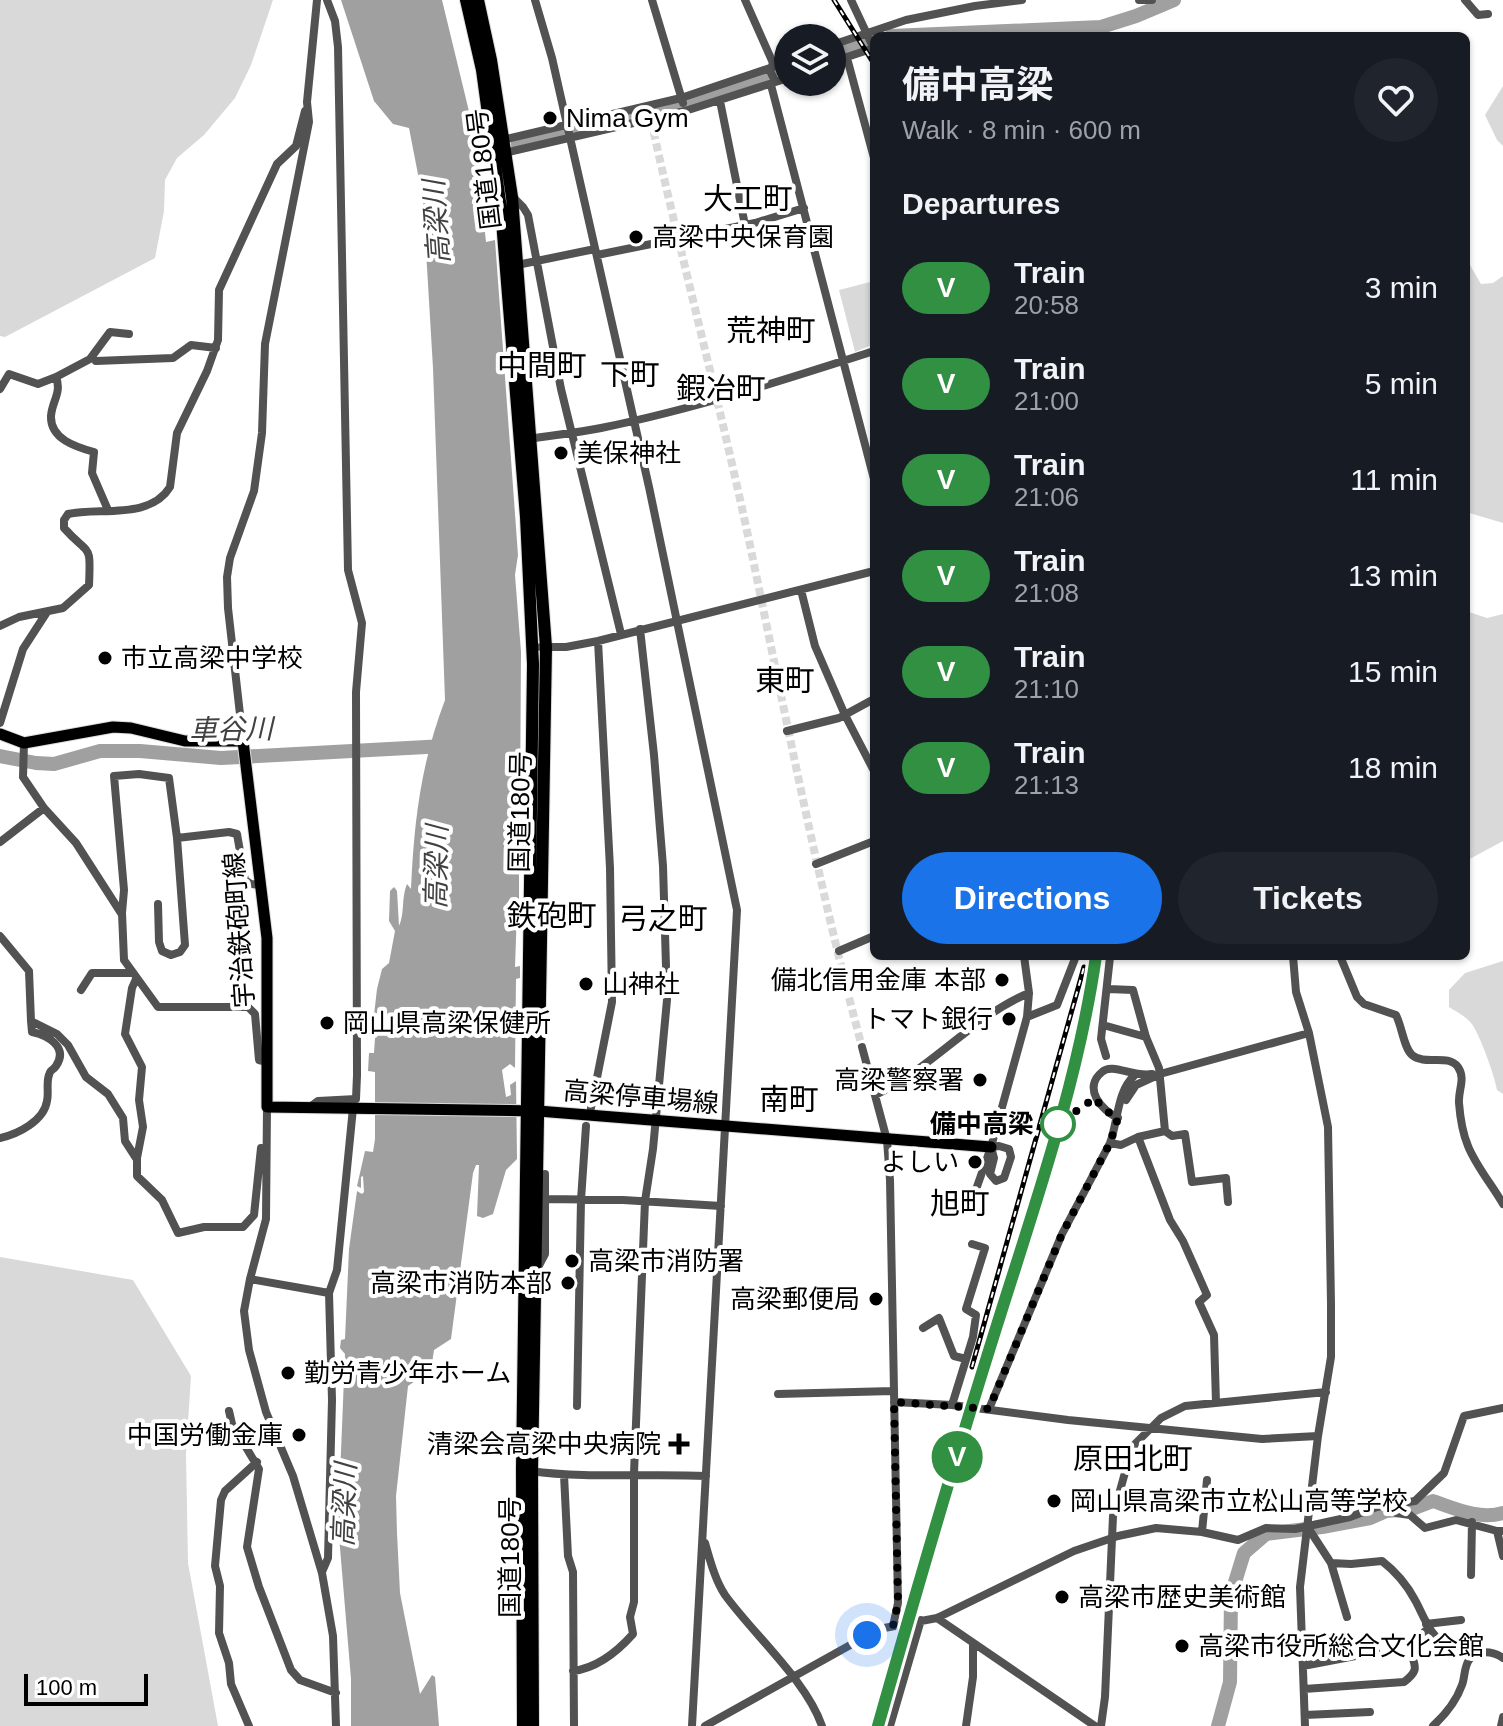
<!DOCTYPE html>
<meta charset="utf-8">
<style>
:root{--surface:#171b24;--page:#20242c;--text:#f1f3f6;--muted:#9ea1a6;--accent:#1a73e8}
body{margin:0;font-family:Helvetica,"Noto Sans JP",sans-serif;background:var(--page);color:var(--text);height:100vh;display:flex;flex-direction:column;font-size:30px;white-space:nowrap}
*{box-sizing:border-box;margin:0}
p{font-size:26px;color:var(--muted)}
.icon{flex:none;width:44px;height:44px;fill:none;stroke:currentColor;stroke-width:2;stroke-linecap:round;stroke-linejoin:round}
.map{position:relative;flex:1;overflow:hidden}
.details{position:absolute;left:870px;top:32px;width:600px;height:928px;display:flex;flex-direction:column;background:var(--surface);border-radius:12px;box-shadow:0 2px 6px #0004}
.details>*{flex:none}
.badge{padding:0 16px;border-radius:26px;font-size:28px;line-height:52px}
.fabs{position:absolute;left:774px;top:24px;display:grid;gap:16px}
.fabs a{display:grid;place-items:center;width:72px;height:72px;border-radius:50%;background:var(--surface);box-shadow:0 2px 6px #0004;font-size:40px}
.scale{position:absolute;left:24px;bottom:20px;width:124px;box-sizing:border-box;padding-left:8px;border:4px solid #000;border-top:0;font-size:22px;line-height:28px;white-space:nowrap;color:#000;-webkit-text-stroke:6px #fff;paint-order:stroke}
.you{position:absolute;width:40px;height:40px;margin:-20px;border:6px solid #fff;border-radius:50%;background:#1a73e8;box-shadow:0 0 0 12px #1a73e833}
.map>.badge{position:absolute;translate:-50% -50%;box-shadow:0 0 0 4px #fff}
h2{padding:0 32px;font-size:30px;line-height:72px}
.round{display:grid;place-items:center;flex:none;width:84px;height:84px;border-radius:42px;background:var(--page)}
.headline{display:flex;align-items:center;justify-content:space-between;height:136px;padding:0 32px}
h1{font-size:38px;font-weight:700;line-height:60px}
.primary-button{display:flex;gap:16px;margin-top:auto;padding:16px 32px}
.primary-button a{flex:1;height:92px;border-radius:48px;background:var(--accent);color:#fff;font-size:32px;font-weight:700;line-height:92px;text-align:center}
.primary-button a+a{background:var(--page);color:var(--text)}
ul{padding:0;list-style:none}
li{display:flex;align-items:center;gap:24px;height:96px;padding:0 32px}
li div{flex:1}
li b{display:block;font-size:30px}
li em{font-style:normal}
li .badge{min-width:88px;font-weight:700;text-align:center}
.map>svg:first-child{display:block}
</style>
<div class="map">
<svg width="1503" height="1726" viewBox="0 0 1503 1726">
<rect width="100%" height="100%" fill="#fff"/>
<path fill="#d9d9d9" d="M0,0h273l-22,65 -16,33 -31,37 -27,23 -12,22 -1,31 -9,47 -150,79 -5,-1z
M1503,86v60l-6,-6 -12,-25z
M1466,240l4,25 11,19 12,-1 10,-7v247l-37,-11z
M874,281v63l-19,8 -16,-62z
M1466,611l21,7 16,-4v227l-37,20z
M1503,961v133l-6,-4c-2,-13 -18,-58 -26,-67 -6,-7 -14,-11 -22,-16v-17l16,-17z
M0,1257l133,23 58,96 -5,78 2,109 30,163h-218z"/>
<path fill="#a0a0a0" d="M341,0h101l32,132 12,110 9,-2 23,315 -3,20 6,77 -1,153 -5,-1 2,4 -2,10 4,1v87l-2,4 -2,57 5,-1v12l-4,1 -1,89 -5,-4 -8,6 4,27 5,-2 -1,-10 6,-4 1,78 -11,11 -13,44 -10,4 -6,-2 2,-51h-3l-3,8 -22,166 -17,11 -3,20 -23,16 -12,110 1,37 3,60 20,101 12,-19 3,2 4,49h-88v-47l-13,-155 7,-170 -5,-6 1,-8 4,-1 4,-90 8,-58 5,3 2,-2 -1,-16 -2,1v11l-4,-2 8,-35 8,1 2,-13v-67l-7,-1 1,-18h5l1,-15 -3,-6 5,-43 5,-20 7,-6 6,-32 -6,-10 1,-30 4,-4 3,4 2,35c6,-13 2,-28 8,-42l4,5c3,-68 10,-126 34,-189l-12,-332 -10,-168 -14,-72 -16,-4 -19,-23z"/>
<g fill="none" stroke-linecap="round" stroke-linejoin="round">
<path stroke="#a0a0a0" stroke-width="14" d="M891,36l210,-9 35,-11 38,-16
M832,53l42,-13
M516,143l157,-36 115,-38
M0,756l36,7 18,1 46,-13h40l81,7 224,-12
M1218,1726l12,-44 1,-87 13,-42 22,-19 56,-7 48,-9 16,-7 26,-2 21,-8c23,8 47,19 70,12"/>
<path stroke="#d9d9d9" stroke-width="8" stroke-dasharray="8 4" stroke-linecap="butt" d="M651,120c33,151 74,302 105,454 33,159 64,317 106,473"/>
<g stroke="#dbdbdb" stroke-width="13">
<path id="major" d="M0,734l24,9 89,-16 18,1 54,13h58l24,197v169l271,4 453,36"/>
</g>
<g stroke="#dbdbdb" stroke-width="14">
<path id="highway" d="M466,0l16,70 19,139 25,308 7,147 -11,805 1,257
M478,0l13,60 21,137 34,450 -14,824 1,255"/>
</g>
<path stroke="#525252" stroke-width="8" d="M535,0l17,58 97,429 88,423 -45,816
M652,0l31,103
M745,0l28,63 -3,8 4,8 -3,6 103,394
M851,0l23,49
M1139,0h13
M1465,0l13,15 10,-1
M832,45l74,-25 69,-14 47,-6
M847,58l27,100
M832,62l42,-14
M720,101l25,124
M502,140l179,-42 107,-36
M504,153l181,-42 103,-33
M513,197l10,10 5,8 33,174 60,245
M597,255l158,-32 49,-15
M517,265l78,-16
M96,361l77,-3 18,-13 25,3
M56,377c6,16 -4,24 -5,39 -1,23 25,31 43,36l-2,21 16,37
M0,389l9,-15 29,10 18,-7 34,-18 20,-27 19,2
M528,439c25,-4 49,-6 73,-11 93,-19 183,-48 273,-77
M801,590l14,56 30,69 29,56
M0,626l19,-9 44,-9 26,-23c2,-43 1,-28 -25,-57v-8l4,-6c31,-7 82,6 102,-27l7,-54 30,-62 11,-31 1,-50 58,-126 19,-18 9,-35
M541,647h25l32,-6 276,-70
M0,723l23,-74 24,-37
M787,731l52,-13 35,-19
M243,741l-15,-133 -1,-31 3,-19 24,-67 8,-58 3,-89 44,-222 -2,-20 10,-102
M24,743l-1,34 21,31 32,35 45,70
M177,838l52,-6 8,2 8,46 6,4 10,1
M0,842l44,-34
M816,864l58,-23
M158,904l1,38 3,9 9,4 9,-3 5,-7 -8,-107 -8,-60 -30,-4 -25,2 10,114 -2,23 2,47 34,47h90l7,7 4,46 8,2
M0,936l29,35 2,50 26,13 11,11 18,32 22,17 15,24 2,23 11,17
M839,951l35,-15
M1293,956l3,36 13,41 19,94 3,177v53l-13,79 -18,151 5,139
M1340,956l17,41 7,7 32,11c6,12 8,33 16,40 13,11 36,-2 46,12 8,12 0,23 1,36 1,13 4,31 9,43 8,20 24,39 35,58
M136,979l-4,9 -7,46 17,33 -3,33 4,27 -6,31v18l25,24 16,33 26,-6h39l11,-12 7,-67
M1108,989l25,1 13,47 13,31 6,63
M81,990l11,-17h41
M1027,1017l30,-12 19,-49
M1103,1025l43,12
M862,1047l25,93 3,40 8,423 -5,23
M1106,1056l-5,-17 9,-82 3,-1
M875,1095c56,-26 97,-78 154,-102
M1126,1100l10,-15 24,-11 149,-41
M267,1107l-1,112 -16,60 -6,32 5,39 17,62 27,64 29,97 11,63 3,90
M310,1107l8,-6 38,-2 1,-24 -1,-383 6,-69 -14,-53 -10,-523 -3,-26 -8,-21
M591,1108l21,-106 -2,-134 -12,-227
M1118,1118c-16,-7 -36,-30 -16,-46 10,-10 32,6 50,2
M0,1138c18,-4 44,-17 47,-37 2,-8 -1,-18 2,-26 2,-7 3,-3 7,-9 13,-19 -9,-31 -24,-34l-1,-11
M1110,1143l11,2 17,-8
M999,1146l10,3 2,8 -7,21 -8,3 -6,-7 4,-16 -3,-11z
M973,1198l18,-51 36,-130 2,-24 -5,-37
M545,1199l78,1 98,6
M537,1269l8,-15v-80
M250,1279l79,14
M923,1328l16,-10 15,38 12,3
M778,1394l115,-3
M894,1402l58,3 116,15 194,19 56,-3
M1216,1403l-2,-68 -15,-33 8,-7 -24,-54 -13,-21 -32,-83 27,-6 7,5 13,-2 7,48 34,-4 2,24
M952,1405l21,-68 3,-22 -10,-6 19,-61 -13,-4
M577,1406l4,-206 5,-74
M989,1409l73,-175 48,-91c8,-21 7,-52 24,-67
M229,1411l3,13 27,45 -12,78 12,40 32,83 9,10 36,13
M530,1471c58,8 118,2 176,5
M564,1475l4,81 5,16 1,154
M1392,1504l4,9 14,2 15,13 31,-8 41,11
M1307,1526l24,37 16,54
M1503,1531h-6l6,25
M1202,1532l5,-52
M705,1543c5,17 10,37 20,52 29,40 81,85 97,131
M1331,1563l20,1 31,-3c13,10 25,24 33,39 8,14 15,38 33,45 9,3 19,4 30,9
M322,1572l6,-14 4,-158 -3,-107 8,-23 16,-162
M1471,1575l1,-53
M937,1618l158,108
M1426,1624l35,-4
M1303,1666l73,-14
M573,1671c24,-3 44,-19 60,-37l-3,-17 4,-15v-129l11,-272 8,-52 14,-149 -4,-134 -9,-111 -14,-126
M1304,1689l100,-7c20,-15 6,-18 8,-34 2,-8 12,-15 17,-21
M1305,1715l65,-3
M249,1726l-18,-42 -2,-21 -10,-30 1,-47 -5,-20 6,-66 4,-9 32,-29
M705,1726l174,-97 58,-11 137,-67 44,-15 38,-8 46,4 36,8 28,-12 29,1 55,-12 27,-10 38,-6 29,-28 20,-57 39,-8
M890,1726l31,-106
M966,1726l7,-49v-33
M1101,1726l4,-29 8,-181 16,-58 6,-14 26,-26 24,-12 141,-14
M1433,1726c13,-12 23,-24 29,-41 3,-8 2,-18 7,-25 8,-11 24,-9 34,-2
M1501,1726l2,-9"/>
<use href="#major" stroke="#000" stroke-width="11"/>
<use href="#highway" stroke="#000" stroke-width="12"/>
<g stroke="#000" stroke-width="5">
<path id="rail" d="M834,0l40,64
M972,1367l112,-400
M878,1726c40,-138 80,-276 122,-413 37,-117 80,-235 96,-357"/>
</g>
<use href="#rail" stroke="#fff" stroke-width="2" stroke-dasharray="6" stroke-linecap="butt"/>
</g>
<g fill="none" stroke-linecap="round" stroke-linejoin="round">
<g stroke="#fff" stroke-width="18">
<path id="line" d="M878,1726c38,-134 77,-268 119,-401 38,-121 81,-243 99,-369"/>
</g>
<use href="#line" stroke="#319041" stroke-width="12"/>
<path stroke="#000" stroke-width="8" stroke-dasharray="0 14.4" d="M867,1635l26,-9 5,-23 -4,-201 95,7 73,-175 48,-91 8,-25 -15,-9 -8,-11 -37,26"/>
</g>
<g fill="#000" stroke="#fff" stroke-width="3">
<circle cx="550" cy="118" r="8"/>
<circle cx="636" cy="237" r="8"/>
<circle cx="561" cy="453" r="8"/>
<circle cx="105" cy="658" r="8"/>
<circle cx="1002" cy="980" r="8"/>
<circle cx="586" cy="984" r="8"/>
<circle cx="1009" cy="1019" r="8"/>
<circle cx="327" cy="1023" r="8"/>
<circle cx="980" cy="1080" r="8"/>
<circle cx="975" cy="1162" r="8"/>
<circle cx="572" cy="1261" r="8"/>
<circle cx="568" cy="1283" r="8"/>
<circle cx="876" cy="1299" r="8"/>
<circle cx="288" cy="1373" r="8"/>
<circle cx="299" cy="1435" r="8"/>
<path d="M675 1432h8v8h8v8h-8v8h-8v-8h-8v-8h8z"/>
<circle cx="1054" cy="1501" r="8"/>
<circle cx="1062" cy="1597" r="8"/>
<circle cx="1182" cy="1646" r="8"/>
</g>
<circle fill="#fff" stroke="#319041" stroke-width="4" cx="1058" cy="1124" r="16"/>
<g text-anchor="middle" stroke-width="8" stroke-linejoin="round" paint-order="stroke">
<g font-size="26" fill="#000" stroke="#fff" text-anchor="start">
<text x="566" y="127">Nima Gym</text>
<text x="652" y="246">高梁中央保育園</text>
<text x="577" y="462">美保神社</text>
<text x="121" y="667">市立高梁中学校</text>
<text x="986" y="989" text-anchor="end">備北信用金庫 本部</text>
<text x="602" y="993">山神社</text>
<text x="993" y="1028" text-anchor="end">トマト銀行</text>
<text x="343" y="1032">岡山県高梁保健所</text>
<text x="964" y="1089" text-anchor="end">高梁警察署</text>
<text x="959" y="1171" text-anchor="end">よしい</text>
<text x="588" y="1270">高梁市消防署</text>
<text x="552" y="1292" text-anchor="end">高梁市消防本部</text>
<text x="860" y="1308" text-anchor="end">高梁郵便局</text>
<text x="304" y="1382">勤労青少年ホーム</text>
<text x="283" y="1444" text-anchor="end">中国労働金庫</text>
<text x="661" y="1453" text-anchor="end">清梁会高梁中央病院</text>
<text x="1070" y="1510">岡山県高梁市立松山高等学校</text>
<text x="1078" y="1606">高梁市歴史美術館</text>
<text x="1198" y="1655">高梁市役所総合文化会館</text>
</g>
<g font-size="26" fill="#000" stroke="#fff">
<text transform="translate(484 169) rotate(-97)" y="9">国道180号</text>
<text transform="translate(520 812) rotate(-89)" y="9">国道180号</text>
<text transform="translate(239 930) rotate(-94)" y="9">宇治鉄砲町線</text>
<text transform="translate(641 1097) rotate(5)" y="9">高梁停車場線</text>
<text transform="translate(510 1557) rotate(-90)" y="9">国道180号</text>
</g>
<g font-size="26" font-weight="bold" fill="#000" stroke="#fff" text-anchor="end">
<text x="1034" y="1133">備中高梁</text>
</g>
<g font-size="28" font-style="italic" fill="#414141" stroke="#fff">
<text transform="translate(436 222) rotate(-94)" y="10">高梁川</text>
<text transform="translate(231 729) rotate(-1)" y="10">車谷川</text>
<text transform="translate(436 867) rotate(-89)" y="10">高梁川</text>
<text transform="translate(344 1505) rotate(-88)" y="10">高梁川</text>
</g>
<g font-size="30" fill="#000" stroke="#fff">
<text x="748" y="209">大工町</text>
<text x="771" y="341">荒神町</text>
<text x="542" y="376">中間町</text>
<text x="630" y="385">下町</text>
<text x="721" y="399">鍜冶町</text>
<text x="785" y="691">東町</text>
<text x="552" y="926">鉄砲町</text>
<text x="663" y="929">弓之町</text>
<text x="789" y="1110">南町</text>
<text x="960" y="1214">旭町</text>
<text x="1133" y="1469">原田北町</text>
</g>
</g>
</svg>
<div class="fabs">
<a><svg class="icon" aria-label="layers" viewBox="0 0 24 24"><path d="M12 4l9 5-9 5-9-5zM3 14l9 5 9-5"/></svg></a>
</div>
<div class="scale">100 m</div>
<div class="you" style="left:867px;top:1635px"></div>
<b class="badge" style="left:957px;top:1457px;background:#319041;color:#fff">V</b>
<section class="details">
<div class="headline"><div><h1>備中高梁</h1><p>Walk · 8 min · 600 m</p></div><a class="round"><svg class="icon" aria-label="heart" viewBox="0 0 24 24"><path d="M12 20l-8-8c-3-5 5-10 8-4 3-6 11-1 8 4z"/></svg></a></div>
<h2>Departures</h2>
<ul>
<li><span class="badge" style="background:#319041;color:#fff">V</span><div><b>Train</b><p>20:58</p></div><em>3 min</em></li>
<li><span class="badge" style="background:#319041;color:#fff">V</span><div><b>Train</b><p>21:00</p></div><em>5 min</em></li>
<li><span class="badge" style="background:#319041;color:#fff">V</span><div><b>Train</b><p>21:06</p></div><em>11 min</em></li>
<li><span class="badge" style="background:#319041;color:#fff">V</span><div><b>Train</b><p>21:08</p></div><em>13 min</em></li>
<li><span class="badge" style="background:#319041;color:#fff">V</span><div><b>Train</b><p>21:10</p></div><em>15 min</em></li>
<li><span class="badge" style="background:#319041;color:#fff">V</span><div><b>Train</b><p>21:13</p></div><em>18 min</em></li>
</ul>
<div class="primary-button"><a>Directions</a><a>Tickets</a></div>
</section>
</div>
